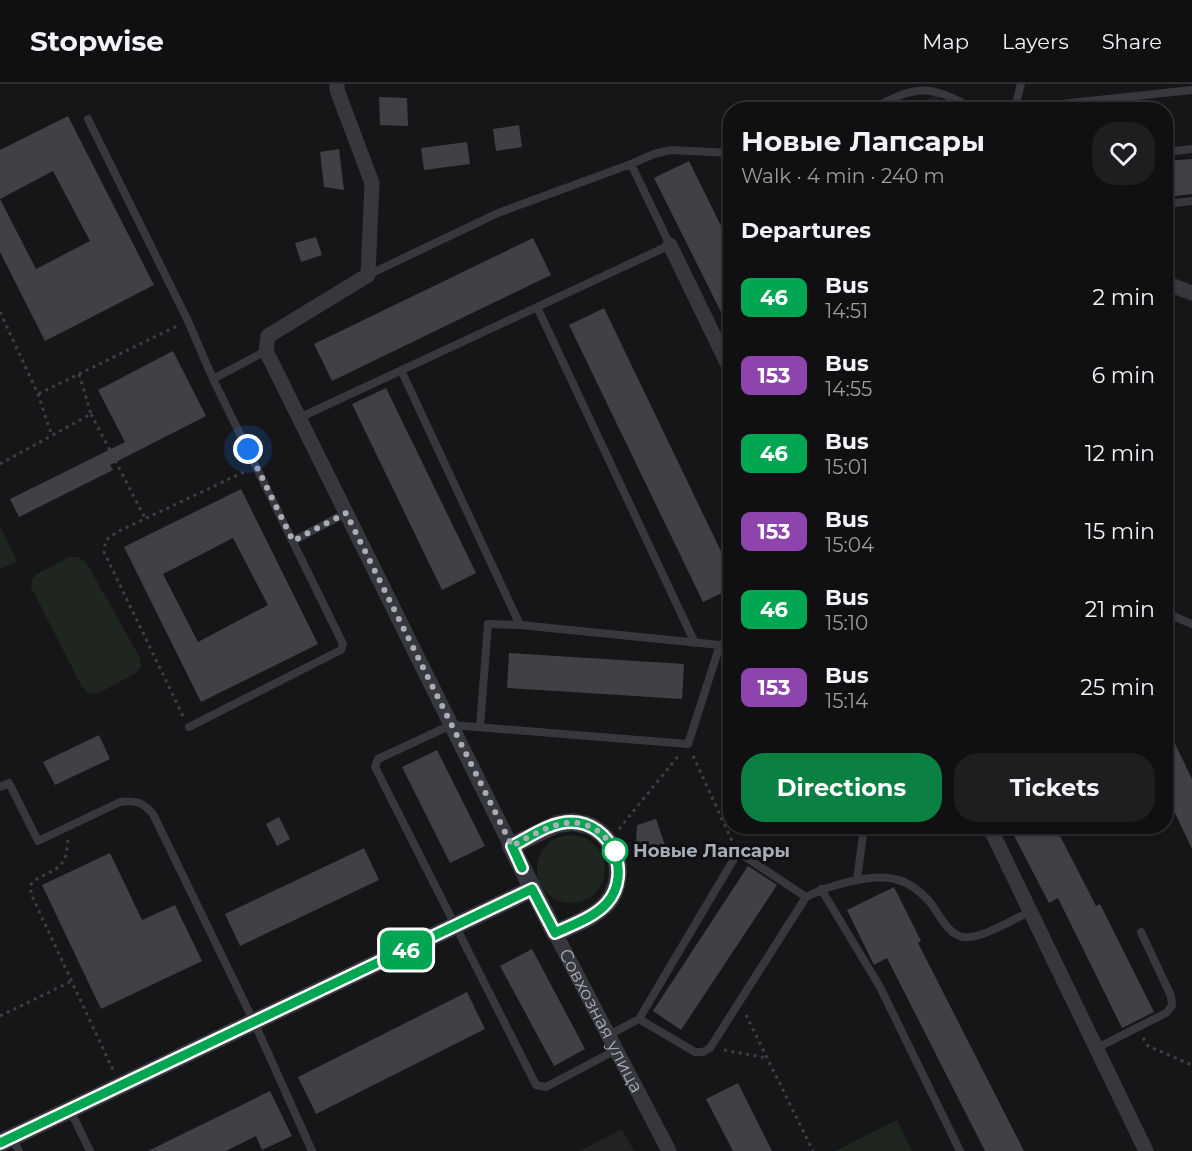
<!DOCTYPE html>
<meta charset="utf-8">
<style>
:root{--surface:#101012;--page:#1e1e20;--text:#f1f3f6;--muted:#9c9d9f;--line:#303032;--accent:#0b8043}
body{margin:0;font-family:Montserrat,sans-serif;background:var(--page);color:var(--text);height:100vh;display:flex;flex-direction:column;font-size:22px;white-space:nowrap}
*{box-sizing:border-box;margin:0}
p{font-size:20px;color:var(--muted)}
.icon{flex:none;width:33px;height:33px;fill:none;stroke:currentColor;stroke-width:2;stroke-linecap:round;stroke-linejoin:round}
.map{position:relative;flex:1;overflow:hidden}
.side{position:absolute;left:723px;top:18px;width:450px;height:732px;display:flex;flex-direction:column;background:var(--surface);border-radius:24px;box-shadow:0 2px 4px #0004,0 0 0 2px var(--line)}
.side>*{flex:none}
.badge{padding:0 12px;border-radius:9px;font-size:21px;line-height:39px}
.you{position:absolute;width:30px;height:30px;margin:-15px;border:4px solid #fff;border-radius:50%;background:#1a73e8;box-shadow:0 0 0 9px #1a73e833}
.map>.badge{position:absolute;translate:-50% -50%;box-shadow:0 0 0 3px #fff}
h2{padding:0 18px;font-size:22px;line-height:54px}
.round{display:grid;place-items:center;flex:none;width:63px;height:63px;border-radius:24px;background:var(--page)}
.headline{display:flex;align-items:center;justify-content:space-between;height:102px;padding:0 18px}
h1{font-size:28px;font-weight:700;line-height:45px}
.primary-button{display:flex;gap:12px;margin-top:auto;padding:12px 18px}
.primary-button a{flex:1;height:69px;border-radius:24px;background:var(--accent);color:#fff;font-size:24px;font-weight:700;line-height:69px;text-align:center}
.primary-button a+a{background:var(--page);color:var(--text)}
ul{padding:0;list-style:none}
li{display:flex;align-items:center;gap:18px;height:78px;padding:0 18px}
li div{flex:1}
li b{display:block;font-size:22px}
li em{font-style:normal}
li .badge{min-width:66px;font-weight:700;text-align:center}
header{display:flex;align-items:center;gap:36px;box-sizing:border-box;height:84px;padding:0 30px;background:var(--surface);border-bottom:2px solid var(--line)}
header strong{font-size:28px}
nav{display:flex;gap:33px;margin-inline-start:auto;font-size:21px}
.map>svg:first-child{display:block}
</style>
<header>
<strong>Stopwise</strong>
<nav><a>Map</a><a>Layers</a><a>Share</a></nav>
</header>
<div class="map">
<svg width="1192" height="1067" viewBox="0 0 1192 1067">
<rect width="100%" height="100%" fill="#161618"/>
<path fill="#222225" d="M937,11l8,14 -47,1z
M622,1045l12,22h-55z"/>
<path fill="#1e261f" d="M0,442l17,35 -17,8z
M70,473h8l8,5 54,96 1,8 -5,7 -39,21 -9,-1 -7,-8 -50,-98 1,-8 5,-5z
M537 785a34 34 0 1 1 68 0a34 34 0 1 1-68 0Z
M897,1036l15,31h-77z"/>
<path fill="#404145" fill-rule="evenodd" d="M379,13l28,1 1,28 -28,-1z
M68,32l86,169 -109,56 -45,-89v-53l36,70 54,-28 -37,-70 -53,28v-49z
M519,41l3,22 -26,4 -3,-22z
M467,58l3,22 -46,6 -3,-22z
M339,65l5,41 -20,-3 -4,-35z
M1192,75v35l-26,3v-36z
M689,77l41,83v86l-76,-152z
M316,153l6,18 -21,7 -6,-19z
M533,154l18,37 -219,106 -18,-37z
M604,224l126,262v19l-27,13 -134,-277z
M173,267l33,65 -96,49 3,5 -94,47 -9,-18 115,-57 -27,-52z
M386,304l90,185 -34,17 -90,-186z
M241,405l77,155 -117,58 -77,-155zM233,454l35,67 -70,37 -35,-68z
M509,569l175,11 -2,35 -175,-11z
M1166,641l26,54v70l-26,-55z
M99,651l11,24 -55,26 -12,-23z
M437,666l48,96 -35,17 -48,-96z
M279,733l11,22 -13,7 -11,-22z
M656,735l11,32 -19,7 -12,-15 1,-18z
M1009,742h46l41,80 4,-2 54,108 -32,16 -64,-130 -9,5z
M364,764l15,32 -139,66 -15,-32z
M110,769l32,67 33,-15 27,56 -101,48 -59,-124z
M748,782l29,19 -96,145 -28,-19z
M894,803l27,54 -3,2 106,208h-39l-98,-193 -13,7 -27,-55z
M532,865l53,100 -31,17 -54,-100z
M467,908l18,37 -169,85 -18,-37z
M738,999l34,68h-39l-27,-52z
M270,1007l22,45 -30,14 -6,-14 -30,15h-78z"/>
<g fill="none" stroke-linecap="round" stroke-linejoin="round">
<path stroke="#3d3f44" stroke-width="3" stroke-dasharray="3 4.5" stroke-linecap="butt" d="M0,228l38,82 14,42
M79,290l98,-48
M91,330l54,104
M0,380l91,-50 -12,-40 -41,20
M183,632l-79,-164 2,-12 11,-8 129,-61
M693,672l40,87
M619,745l60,-74
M68,756c-1,6 -1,15 -4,20 -7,13 -24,14 -33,24v10l82,176
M746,931l67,136
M0,932l72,-35
M1143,954l5,8 44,19
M724,966l43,8"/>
<path stroke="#37383d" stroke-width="8" d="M1016,19l5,-19
M870,26c48,-26 59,-26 106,0
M993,26l23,-7 17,4 159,-17
M88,35l100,202 25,58 53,-28
M1166,68l26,-3
M631,80l23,-10 17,-4 59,3
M1166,120l26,-3
M537,223l158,336
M401,286l119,255 200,20
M299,334l371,-173 -39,-81 -133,49 -130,62
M293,457l53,-28
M1166,529l26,11
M189,643l152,-77 2,-6 -130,-265
M480,643l8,-103 32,1
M0,703l9,-4 29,58 82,-39c15,-2 23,0 33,12l101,208 58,129
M857,796l7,-54
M821,805l59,98 80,164
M639,935l56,33h8l7,-4 96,-151
M609,951l30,-16 99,-167 68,45c21,-11 66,-24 89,-18 13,3 25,12 34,22 10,12 18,33 34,36 17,3 51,-18 68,-26
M1097,964l69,-35 6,-7 -1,-10 -30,-64
M616,966l-70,37 -10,-2 -161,-318 3,-8 73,-34 237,19 32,-99 10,-3
M70,1026l20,41
M12,1054l7,13"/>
<g stroke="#37383d" stroke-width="15">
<path d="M337,0v6l35,93 -4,92 -100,61 -2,15 245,495"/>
<path d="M670,161l60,124"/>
<path d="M1166,199l26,10"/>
<path d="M989,742l157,325"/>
<path id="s1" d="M555,849l114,218"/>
</g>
<path stroke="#37383d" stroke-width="18" d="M572,738c6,1 13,2 18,4 29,14 36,52 18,76 -12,15 -36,23 -53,31l-44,-87 46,-22z
M0,1059l532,-254"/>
</g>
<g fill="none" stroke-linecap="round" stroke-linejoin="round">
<g stroke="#fff" stroke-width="14">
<path id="line" d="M0,1059l532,-254 23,44c17,-8 40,-16 52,-30 26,-30 4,-81 -36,-81 -21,0 -41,15 -59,24l10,22"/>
</g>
<use href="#line" stroke="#00a651" stroke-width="9"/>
<path stroke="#a8adb8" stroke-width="6" stroke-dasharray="0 10.8" d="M248,365l45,92 53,-28 166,333c28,-15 62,-38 92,-10 4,4 7,10 11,15"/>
</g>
<circle fill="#fff" stroke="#00a651" stroke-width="3" cx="615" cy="767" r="12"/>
<g text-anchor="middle" stroke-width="6" stroke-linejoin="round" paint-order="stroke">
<g font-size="18" font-weight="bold" fill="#a8adb8" stroke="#111113" text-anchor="start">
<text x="633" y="773">Новые Лапсары</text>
</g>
<g font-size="18" fill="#a8adb8" stroke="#111113">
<text dy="6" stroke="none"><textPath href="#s1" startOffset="99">Совхозная улица</textPath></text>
</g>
</g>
</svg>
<div class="you" style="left:248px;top:365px"></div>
<b class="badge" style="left:406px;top:866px;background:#00a651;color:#fff">46</b>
<section class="side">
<div class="headline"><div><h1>Новые Лапсары</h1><p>Walk · 4 min · 240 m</p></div><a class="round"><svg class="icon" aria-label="heart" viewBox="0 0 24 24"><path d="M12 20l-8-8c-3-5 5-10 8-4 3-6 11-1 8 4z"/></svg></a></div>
<h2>Departures</h2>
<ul>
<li><span class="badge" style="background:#00a651;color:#fff">46</span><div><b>Bus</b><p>14:51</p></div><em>2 min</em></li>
<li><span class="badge" style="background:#8e44ad;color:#fff">153</span><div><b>Bus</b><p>14:55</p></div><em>6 min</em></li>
<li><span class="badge" style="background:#00a651;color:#fff">46</span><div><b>Bus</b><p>15:01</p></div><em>12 min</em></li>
<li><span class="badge" style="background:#8e44ad;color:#fff">153</span><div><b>Bus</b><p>15:04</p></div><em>15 min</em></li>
<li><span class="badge" style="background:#00a651;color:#fff">46</span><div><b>Bus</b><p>15:10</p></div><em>21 min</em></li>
<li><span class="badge" style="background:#8e44ad;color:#fff">153</span><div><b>Bus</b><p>15:14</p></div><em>25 min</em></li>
</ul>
<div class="primary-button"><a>Directions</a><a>Tickets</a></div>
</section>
</div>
